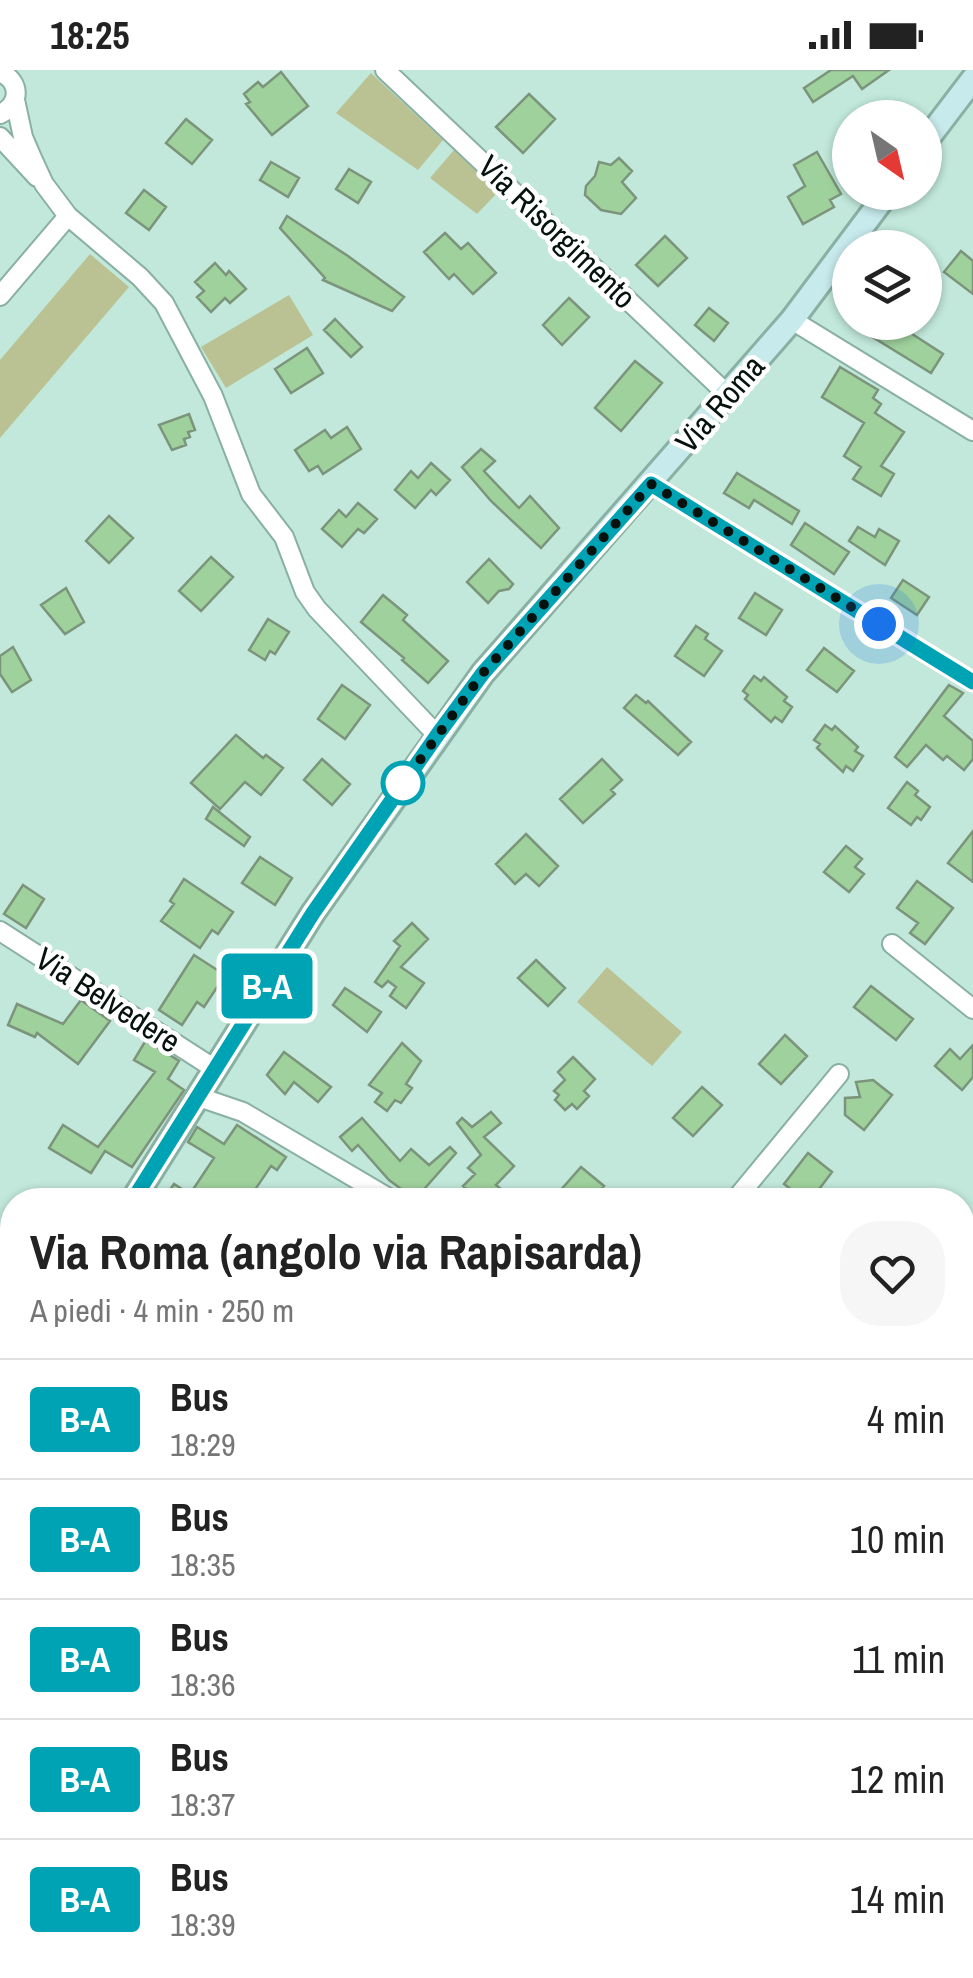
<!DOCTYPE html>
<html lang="it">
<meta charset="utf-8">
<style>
:root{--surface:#fff;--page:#f6f6f6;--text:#222;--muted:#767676;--line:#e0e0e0}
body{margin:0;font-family:"Archivo Narrow",sans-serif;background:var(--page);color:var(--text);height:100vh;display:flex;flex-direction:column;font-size:38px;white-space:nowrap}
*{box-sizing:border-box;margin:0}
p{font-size:32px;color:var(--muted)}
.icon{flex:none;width:55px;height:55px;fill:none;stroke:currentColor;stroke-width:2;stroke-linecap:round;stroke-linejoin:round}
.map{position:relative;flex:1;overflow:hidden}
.drawer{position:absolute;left:0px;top:1118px;width:975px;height:792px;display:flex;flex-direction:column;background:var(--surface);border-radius:40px 40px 0 0;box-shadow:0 2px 8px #0004}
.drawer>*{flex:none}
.badge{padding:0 20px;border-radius:8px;font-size:35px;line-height:65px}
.needle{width:65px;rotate:146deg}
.buttons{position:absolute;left:832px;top:30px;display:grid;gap:20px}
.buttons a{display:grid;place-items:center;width:110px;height:110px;border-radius:50%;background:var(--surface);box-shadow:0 2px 8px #0004;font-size:50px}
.you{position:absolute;width:50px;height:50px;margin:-25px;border:8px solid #fff;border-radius:50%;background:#1a73e8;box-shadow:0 0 0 15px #1a73e833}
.map>.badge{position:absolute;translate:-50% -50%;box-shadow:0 0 0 5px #fff}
.round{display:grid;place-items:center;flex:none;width:105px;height:105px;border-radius:40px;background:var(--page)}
.overview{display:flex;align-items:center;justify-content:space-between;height:170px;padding:0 30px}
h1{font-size:48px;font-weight:700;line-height:75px}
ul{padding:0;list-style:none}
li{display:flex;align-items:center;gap:30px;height:120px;padding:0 30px;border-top:2px solid var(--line)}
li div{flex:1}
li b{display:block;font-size:38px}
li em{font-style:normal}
li .badge{min-width:110px;font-weight:700;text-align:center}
.status{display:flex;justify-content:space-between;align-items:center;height:70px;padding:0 50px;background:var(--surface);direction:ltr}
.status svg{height:28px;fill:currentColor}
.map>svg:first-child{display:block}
</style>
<div class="status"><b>18:25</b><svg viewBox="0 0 49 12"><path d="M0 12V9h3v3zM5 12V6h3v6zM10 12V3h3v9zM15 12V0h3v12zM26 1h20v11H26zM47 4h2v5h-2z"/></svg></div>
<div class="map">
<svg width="973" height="1908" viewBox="0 0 973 1908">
<rect width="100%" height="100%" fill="#c1e8da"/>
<path fill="#bac293" d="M371,3l72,67 -25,30 -82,-57z
M454,80l44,42 -21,22 -47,-36z
M90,184l39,33 -129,151v-78z
M289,225l24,40 -87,53 -25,-41z
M607,897l75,65 -30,34 -75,-64z"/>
<path fill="#9ed19c" stroke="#7c947b" stroke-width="2.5" d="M831,0h58l-27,19 -9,-13 -40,26 -9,-14z
M281,2l27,34 -36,29 -26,-31 4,-2 -6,-8 14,-12 5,5z
M529,24l26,25 -32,34 -27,-26z
M186,49l26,21 -20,24 -26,-21z
M817,82l24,42 -11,6 4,7 -31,17 -15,-27 17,-11 -11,-21z
M619,88l13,13 -10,11 14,16 -15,16 -20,-4 -16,-15 1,-9 9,-10 4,-14 12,3z
M271,92l28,16 -11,19 -28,-17z
M349,99l22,13 -13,21 -22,-14z
M144,120l22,17 -17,23 -23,-17z
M287,146l61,40 56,41 -12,14 -69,-31 2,-2 -45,-50z
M445,163l16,16 7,-6 28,30 -23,21 -19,-20 -5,5 -25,-27z
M665,166l22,22 -29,28 -22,-21z
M961,181l12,10v33l-29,-22z
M215,193l11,12 3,-4 17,18 -16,14 -5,-5 -14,14 -14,-15 7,-6 -9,-9z
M569,228l20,19 -27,28 -19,-20z
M709,238l19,15 -14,18 -19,-16z
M335,249l27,28 -11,10 -27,-27z
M879,252h37l-7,10 34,22 -12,19 -60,-37z
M307,278l16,25 -32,20 -16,-24z
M635,291l27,22 -41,48 -26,-23z
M840,297l38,23 -5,8 8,6 -6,9 29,19 -23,34 13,8 -13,22 -28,-17 8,-12 -17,-11 20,-33 -42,-26z
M189,344l6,16 -7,2 2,5 -6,2 2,6 -14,5 -13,-25z
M347,357l14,22 -38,25 -5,-8 -9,5 -14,-21 30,-20 6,8z
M481,379l14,12 -11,10 35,37 11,-12 29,32 -18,20 -50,-47 -29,-34z
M431,393l19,17 -14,15 -5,-5 -16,18 -20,-18 16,-19 7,7z
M737,403l62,38 -7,13 -38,-24 -5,8 -25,-15z
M358,433l19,16 -13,14 -6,-4 -16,18 -20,-18 17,-19 7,7z
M109,446l24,22 -24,25 -23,-22z
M805,453l44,29 -15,22 -43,-29z
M858,457l17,10 4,-8 20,12 -14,24 -36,-24z
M211,487l22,20 -32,34 -22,-20z
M489,489l24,25 -4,5 -10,2 -11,12 -21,-21z
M903,510l26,17 -12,18 -26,-17z
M66,518l18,34 -19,12 -24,-29z
M755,523l27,17 -16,25 -27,-17z
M383,525l24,20 -4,5 45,41 -20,22 -26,-23 2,-2 -43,-36z
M268,549l21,13 -14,22 -5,-3 -5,9 -16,-10z
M696,556l12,8 -3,5 17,12 -18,25 -29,-20z
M13,577l18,33 -19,12 -12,-18v-18z
M824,578l30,23 -17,21 -30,-22z
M754,606l7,5 3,-4 23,20 -3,4 8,6 -10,15 -7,-5 -4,5 -26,-23 3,-4 -5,-4z
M342,615l28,20 -25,34 -27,-20z
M949,615l14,8 -19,23 29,25v18l-9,11 -17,-14 -4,4 -17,-15 -19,22 -12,-10z
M636,625l10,8 2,-2 43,41 -13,13 -54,-47z
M825,655l7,5 3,-4 23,21 -3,4 8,5 -10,15 -7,-5 -3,6 -26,-24 3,-4 -6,-4z
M236,665l27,23 3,-3 17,13 -22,27 -16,-13 -25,27 -29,-26z
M322,689l28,25 -18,21 -28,-25z
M602,689l20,21 -11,10 4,4 -32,29 -23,-24z
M907,712l11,9 -3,4 15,12 -9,13 -4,-3 -6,8 -23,-17z
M213,737l37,30 -6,9 -38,-27z
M973,761v51l-25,-19z
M526,764l32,32 -19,20 -13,-12 -11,10 -19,-20z
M846,776l16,13 -7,8 9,7 -15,18 -25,-20z
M260,787l32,21 -17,27 -33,-22z
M184,809l49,33 -15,22 -6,-4 -12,18 -39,-27 13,-17 -4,-3z
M917,811l36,27 -28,36 -15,-11 8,-10 -21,-15z
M23,815l21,14 -18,29 -22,-14z
M412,853l16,16 -27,28 23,16 -18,25 -16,-12 6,-9 -8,-6 -6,6 -7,-5 25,-36 -6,-5z
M194,885l31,20 -21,32 -7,-5 -15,23 -23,-15z
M536,890l29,28 -17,18 -30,-28z
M871,916l42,33 -17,21 -42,-33z
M345,918l36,24 -14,20 -34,-27z
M81,930l29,21 -32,43 -41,-31 -2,4 -27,-12 9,-21 46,20z
M785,965l22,21 -26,28 -22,-20z
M146,970l33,21 -11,18 16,11 -52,77 -27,-16 -14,22 -42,-25 14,-23 35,22 57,-75 -21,-12z
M402,973l19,18 -15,23 6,4 -11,15 -6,-3 -8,11 -12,-9 7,-9 -13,-8z
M973,975v32l-11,13 -27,-24 15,-17 10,10z
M284,982l47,35 -13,15 -24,-20 -9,12 -18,-19z
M573,987l22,22 -11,12 5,5 -12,13 -5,-5 -7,6 -10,-10 4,-5 -5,-4 11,-11 -7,-8z
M873,1010l19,15 -28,35 -19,-15v-17l15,-1 -4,-15z
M702,1017l20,18 -29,31 -20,-18z
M491,1042l10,11 -17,14 30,29 -18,19 6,5 -9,10h-33l8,-9 -5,-5 12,-12 -7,-6 13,-13 -24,-32 5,-5 10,9z
M362,1048l38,43 11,-12 18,16 21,-18 6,6 -38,43 -4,-6 -6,4 -19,-14 -31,-35 -6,6 -12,-14z
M237,1055l49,32 -9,13 -6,-4 -23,34h-85l11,-16 16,10 24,-36 -26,-16 9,-15 27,17z
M808,1083l24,19 -21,28h-6l-21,-16z
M581,1097l23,19 -12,14h-40z"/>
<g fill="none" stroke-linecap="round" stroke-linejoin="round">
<g stroke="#89b0a2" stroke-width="22">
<path id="street" d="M385,0l343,325
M0,2c21,10 21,32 0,42
M15,30l8,37 9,21 12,26 24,32 72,61 24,26 49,93 38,98 33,43 21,55 12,17 120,126
M0,67l37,40
M0,226l68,-80
M792,250l181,111
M651,414l322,198
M0,861l215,138
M892,874l81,65
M199,1027l44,15 149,88
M735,1130l104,-126
M0,1169l12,5
M0,1185l12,4
M962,1386l11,-13
M962,1652l11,-1
M962,1838h11"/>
</g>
<g stroke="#89b0a2" stroke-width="28">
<path id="secondary" d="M925,72l48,-63
M133,1130l180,-287 170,-240 309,-353 96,-128
M0,1302l12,-15
M0,1628l12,9
M377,1898l16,10
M350,1908l14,-10"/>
</g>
<use href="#street" stroke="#fff" stroke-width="18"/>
<use href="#secondary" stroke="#c7eaec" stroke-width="22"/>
</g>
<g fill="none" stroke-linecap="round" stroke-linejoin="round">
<g stroke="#fff" stroke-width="22">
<path id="line" d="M133,1130l180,-287 125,-179 45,-61 168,-189 322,198"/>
</g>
<use href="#line" stroke="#00a3b4" stroke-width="15"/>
<path stroke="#05120e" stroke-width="10" stroke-dasharray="0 18" d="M403,713l-7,10 87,-120 168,-189 228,140"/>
</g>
<circle fill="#fff" stroke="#00a3b4" stroke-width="5" cx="403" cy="713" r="20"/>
<g text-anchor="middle" stroke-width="9" stroke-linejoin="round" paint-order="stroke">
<g font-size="32" fill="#05120e" stroke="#fff">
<text transform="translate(557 162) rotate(44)" y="11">Via Risorgimento</text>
<text transform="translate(720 334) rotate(-49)" y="11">Via Roma</text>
<text transform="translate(108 930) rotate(33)" y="11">Via Belvedere</text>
</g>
</g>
</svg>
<div class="buttons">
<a><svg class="needle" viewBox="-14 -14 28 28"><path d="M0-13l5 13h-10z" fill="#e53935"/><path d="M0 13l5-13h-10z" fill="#767676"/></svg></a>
<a><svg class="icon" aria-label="layers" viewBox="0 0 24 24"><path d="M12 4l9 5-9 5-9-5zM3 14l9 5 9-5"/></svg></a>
</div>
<div class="you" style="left:879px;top:554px"></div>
<b class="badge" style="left:267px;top:916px;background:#00a3b4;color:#fff">B-A</b>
<section class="drawer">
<div class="overview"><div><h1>Via Roma (angolo via Rapisarda)</h1><p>A piedi · 4 min · 250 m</p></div><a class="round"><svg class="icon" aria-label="heart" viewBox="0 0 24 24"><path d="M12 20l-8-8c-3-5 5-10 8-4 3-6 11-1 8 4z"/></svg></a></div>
<ul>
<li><span class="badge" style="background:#00a3b4;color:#fff">B-A</span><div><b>Bus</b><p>18:29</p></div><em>4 min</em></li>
<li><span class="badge" style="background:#00a3b4;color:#fff">B-A</span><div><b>Bus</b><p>18:35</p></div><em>10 min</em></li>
<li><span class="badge" style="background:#00a3b4;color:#fff">B-A</span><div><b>Bus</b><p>18:36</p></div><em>11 min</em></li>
<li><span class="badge" style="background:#00a3b4;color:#fff">B-A</span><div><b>Bus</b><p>18:37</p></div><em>12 min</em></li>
<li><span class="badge" style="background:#00a3b4;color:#fff">B-A</span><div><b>Bus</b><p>18:39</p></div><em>14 min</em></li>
</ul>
</section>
</div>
